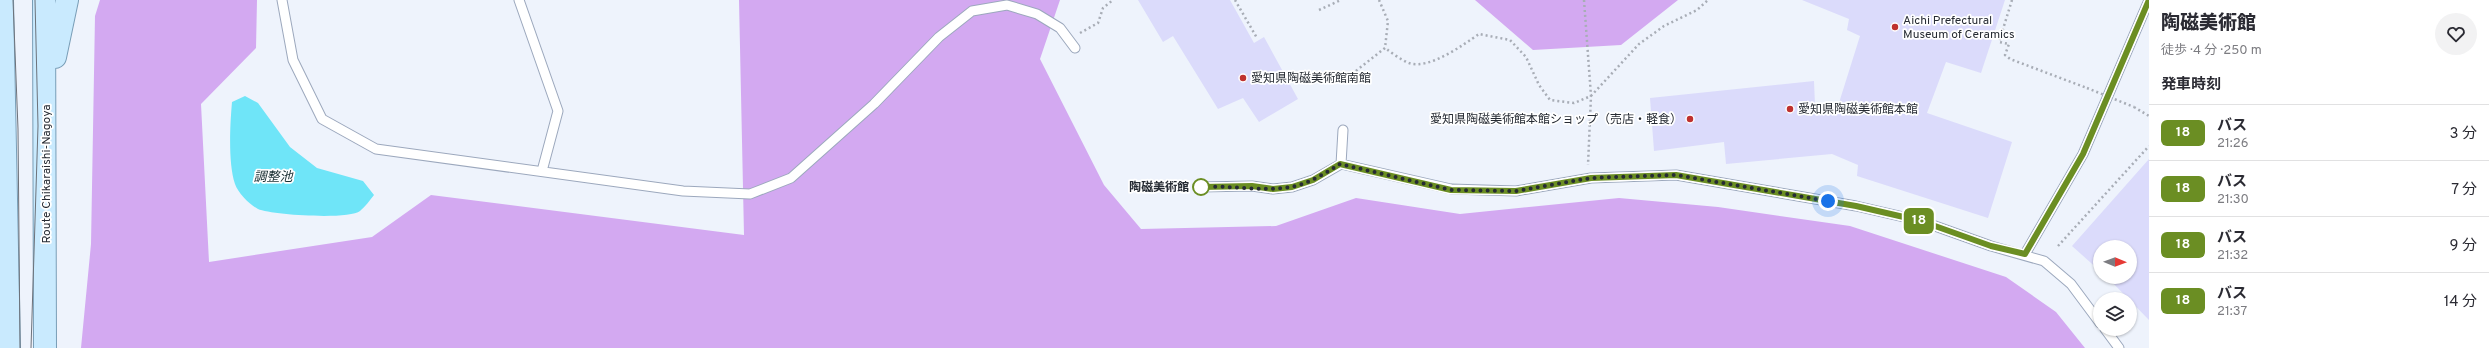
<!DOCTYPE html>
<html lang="ja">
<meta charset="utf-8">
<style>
:root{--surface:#fff;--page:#f2f2f3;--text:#2b2b33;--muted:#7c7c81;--line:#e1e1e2}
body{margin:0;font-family:Overpass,"Noto Sans JP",sans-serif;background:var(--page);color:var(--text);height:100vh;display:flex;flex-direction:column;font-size:15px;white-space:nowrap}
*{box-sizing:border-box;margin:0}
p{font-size:13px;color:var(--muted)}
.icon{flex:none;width:22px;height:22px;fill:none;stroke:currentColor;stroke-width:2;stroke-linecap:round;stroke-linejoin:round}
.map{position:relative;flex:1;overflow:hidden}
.sheet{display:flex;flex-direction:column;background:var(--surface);width:340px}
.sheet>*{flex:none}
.badge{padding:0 8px;border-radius:6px;font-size:14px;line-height:26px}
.needle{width:26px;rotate:91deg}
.controls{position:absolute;left:2093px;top:240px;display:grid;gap:8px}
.controls a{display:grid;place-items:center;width:44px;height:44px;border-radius:50%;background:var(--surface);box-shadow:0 1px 3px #0004;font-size:20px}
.you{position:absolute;width:20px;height:20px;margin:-10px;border:3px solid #fff;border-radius:50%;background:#1a73e8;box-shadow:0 0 0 6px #1a73e833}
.map>.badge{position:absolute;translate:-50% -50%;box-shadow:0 0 0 2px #fff}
h2{padding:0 12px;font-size:15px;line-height:36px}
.round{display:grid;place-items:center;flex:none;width:42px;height:42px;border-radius:21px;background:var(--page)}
.headline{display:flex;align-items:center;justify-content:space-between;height:68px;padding:0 12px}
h1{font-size:19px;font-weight:800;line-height:30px}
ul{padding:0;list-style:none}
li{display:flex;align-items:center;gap:12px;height:56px;padding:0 12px;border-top:1px solid var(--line)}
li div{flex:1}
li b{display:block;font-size:15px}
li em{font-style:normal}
li .badge{min-width:44px;font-weight:700;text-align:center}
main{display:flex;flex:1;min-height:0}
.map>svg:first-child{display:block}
</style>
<main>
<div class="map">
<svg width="2149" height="348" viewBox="0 0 2149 348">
<rect width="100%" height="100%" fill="#eef3fc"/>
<path fill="#d3a9f1" d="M100,0h157l-1,48 -55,56 8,158 163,-25 59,-42 313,40 -5,-235h321l-20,59 64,126 37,44 135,-3 80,-28 104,16 159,-16 99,9 132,19 156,51 50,35 29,36h-2004l10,-104 4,-228z
M1475,0h203l-57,45 -88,5z"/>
<path fill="#6fe5f8" d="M245,96l13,7 32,44 27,21 46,13 11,14c-4,5 -9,12 -14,16 -11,9 -89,4 -102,-2 -8,-4 -20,-16 -23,-25 -7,-21 -5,-59 -3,-82z"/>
<path fill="#dbdbfb" d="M1138,0h92l24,43 10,-6 34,62 -39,23 -16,-24 -25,11 -45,-73 -10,6z
M1802,0h203l-24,73 -35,-11 -19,51 85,29 -24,76 -131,-42 1,-11 -26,-11 -106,10 -2,-22 -70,9 -4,-53 164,-17 1,24 23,1 22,-70 -13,-6 2,-11z
M2149,159v161l-42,-43h23v-30h-30v24l-28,-25z"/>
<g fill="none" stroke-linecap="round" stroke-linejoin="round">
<g stroke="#9ca8bd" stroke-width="11">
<path id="service" d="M282,0l11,60 29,59 54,30 307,42 67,3 41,-16 83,-74 65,-67 33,-26 35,-6 30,9 23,14 15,20
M519,0l39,111 -16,60
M1341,164l2,-34
M1201,187l51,-1 21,3 19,-2 21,-7 28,-16 110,25 65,2 75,-13 85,-3 180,31 65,15 70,25 53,15 27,23 29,39
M2025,254l58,-100 66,-154
M2105,329l14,19"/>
</g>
<g stroke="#799eb7" stroke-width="24">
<path id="primary" d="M2,0l7,348
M44,0l1,348
M55,57l12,-57"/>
</g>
<path stroke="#a8adb6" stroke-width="2.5" stroke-dasharray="2 3" stroke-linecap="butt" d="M1235,0l22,38
M1379,0l9,21 -3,27
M1584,0l7,96 -3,69
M2012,0l-13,42 10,2 -4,11 5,4 77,29
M1319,10l22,-10
M1080,33l18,-10 5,-15 10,-8
M1352,74l33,-26c7,5 16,12 24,15 20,7 54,-18 70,-29l31,6 16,17 13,28 11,15 24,3 17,-7 48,-52 25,-18 33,-16 11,-10
M2134,107l15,9
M2058,246l91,-100"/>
<use href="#service" stroke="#fff" stroke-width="9"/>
<use href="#primary" stroke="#c9eafe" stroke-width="22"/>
<path stroke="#6d727a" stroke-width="1" d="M13,0l5,129 2,219
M31,348l7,-222 -3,-126"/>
<path stroke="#a8adb6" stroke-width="2.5" stroke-dasharray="2 3" stroke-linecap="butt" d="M2087,88l47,19"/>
</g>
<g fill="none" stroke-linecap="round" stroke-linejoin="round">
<g stroke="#fff" stroke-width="9">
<path id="line" d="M1201,187l51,-1 21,3 19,-2 21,-7 27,-16 111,26 65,1 75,-13 85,-3 180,31 65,15 70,25 34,8 58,-100 66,-154"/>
</g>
<use href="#line" stroke="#6b8e23" stroke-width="6"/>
<path stroke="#262b33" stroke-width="4" stroke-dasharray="0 7.2" d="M1201,187c28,-2 62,5 89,0 19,-3 35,-14 50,-23l111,26 65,1 75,-13 85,-3 152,26"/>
</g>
<g fill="#bf312f" stroke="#fff" stroke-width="1.5">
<circle cx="1895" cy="27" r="4"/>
<circle cx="1243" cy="78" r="4"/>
<circle cx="1790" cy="109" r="4"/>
<circle cx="1690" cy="119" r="4"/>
</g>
<circle fill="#fff" stroke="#6b8e23" stroke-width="2" cx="1201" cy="187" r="8"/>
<g text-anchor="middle" stroke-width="3.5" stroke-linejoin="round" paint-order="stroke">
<g font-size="12" fill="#262b33" stroke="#fff" text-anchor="start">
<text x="1903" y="24">Aichi Prefectural<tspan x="1903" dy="14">Museum of Ceramics</tspan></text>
<text x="1251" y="82">愛知県陶磁美術館南館</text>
<text x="1798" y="113">愛知県陶磁美術館本館</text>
<text x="1682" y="123" text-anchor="end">愛知県陶磁美術館本館ショップ（売店・軽食）</text>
</g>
<g font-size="12" fill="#262b33" stroke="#fff">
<text transform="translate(46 174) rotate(-90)" y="4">Route Chikaraishi-Nagoya</text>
</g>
<g font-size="12" font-weight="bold" fill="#262b33" stroke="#fff" text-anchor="end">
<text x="1189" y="191">陶磁美術館</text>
</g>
<g font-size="13" font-style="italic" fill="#192e32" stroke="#fff">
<text x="273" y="181">調整池</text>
</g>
</g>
</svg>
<div class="controls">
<a><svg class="needle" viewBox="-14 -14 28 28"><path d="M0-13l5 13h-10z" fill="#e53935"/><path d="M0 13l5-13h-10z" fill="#7c7c81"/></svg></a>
<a><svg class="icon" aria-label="layers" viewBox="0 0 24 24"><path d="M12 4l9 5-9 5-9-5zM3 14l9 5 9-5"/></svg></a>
</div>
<div class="you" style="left:1828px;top:201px"></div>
<b class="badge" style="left:1919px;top:221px;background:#6b8e23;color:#fff">18</b>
</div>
<section class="sheet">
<div class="headline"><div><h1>陶磁美術館</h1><p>徒歩 · 4 分 · 250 m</p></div><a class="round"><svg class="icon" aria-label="heart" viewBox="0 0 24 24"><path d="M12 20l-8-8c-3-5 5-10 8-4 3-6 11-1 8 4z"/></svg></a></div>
<h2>発車時刻</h2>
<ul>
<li><span class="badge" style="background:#6b8e23;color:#fff">18</span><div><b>バス</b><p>21:26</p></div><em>3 分</em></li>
<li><span class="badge" style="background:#6b8e23;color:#fff">18</span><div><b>バス</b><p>21:30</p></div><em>7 分</em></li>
<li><span class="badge" style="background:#6b8e23;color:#fff">18</span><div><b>バス</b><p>21:32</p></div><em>9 分</em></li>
<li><span class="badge" style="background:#6b8e23;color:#fff">18</span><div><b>バス</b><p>21:37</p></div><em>14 分</em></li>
</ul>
</section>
</main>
